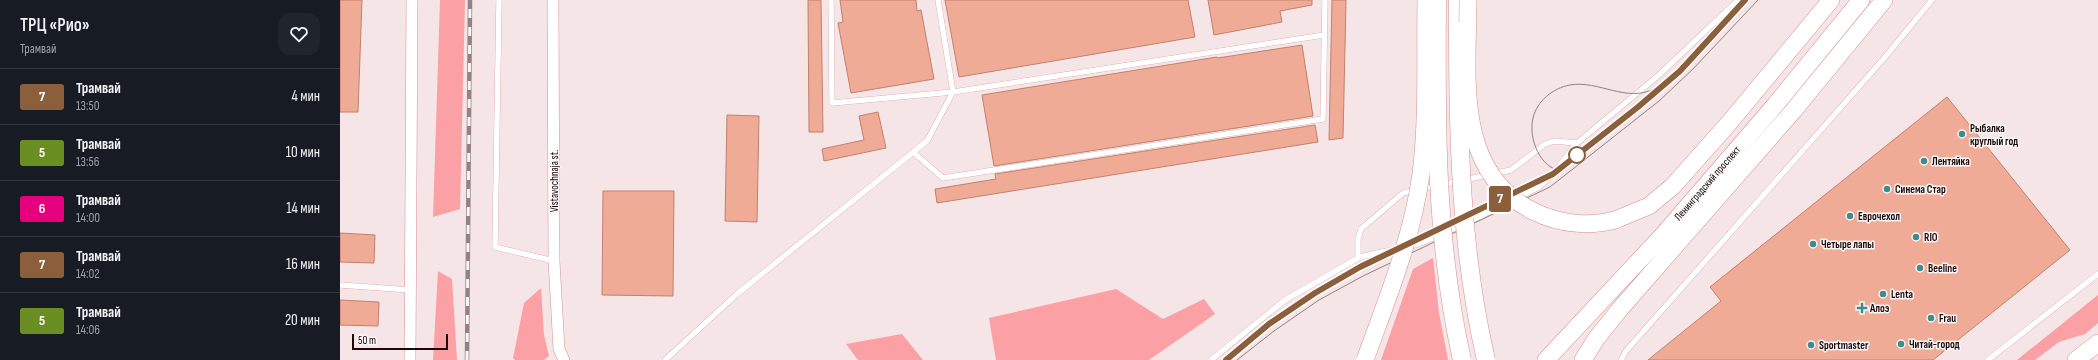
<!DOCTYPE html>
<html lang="ru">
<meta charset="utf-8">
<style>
:root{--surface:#171b24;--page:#20242c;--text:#f1f3f6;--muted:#9ea1a6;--line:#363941}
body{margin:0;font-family:"Sofia Sans Condensed",sans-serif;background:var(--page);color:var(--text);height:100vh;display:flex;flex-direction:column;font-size:15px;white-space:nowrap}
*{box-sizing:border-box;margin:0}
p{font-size:13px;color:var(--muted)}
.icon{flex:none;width:22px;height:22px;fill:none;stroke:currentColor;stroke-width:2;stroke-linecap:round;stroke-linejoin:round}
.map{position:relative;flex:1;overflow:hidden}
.side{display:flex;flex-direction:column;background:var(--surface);width:340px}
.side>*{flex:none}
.badge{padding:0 8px;border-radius:3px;font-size:14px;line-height:26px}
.scale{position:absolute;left:12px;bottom:10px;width:96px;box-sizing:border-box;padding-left:4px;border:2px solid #1f0709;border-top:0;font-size:11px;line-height:14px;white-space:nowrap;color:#1f0709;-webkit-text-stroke:3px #f7f7f7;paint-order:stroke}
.map>.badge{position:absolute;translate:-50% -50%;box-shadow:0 0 0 2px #fff}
.round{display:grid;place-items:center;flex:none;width:42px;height:42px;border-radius:12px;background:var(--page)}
.overview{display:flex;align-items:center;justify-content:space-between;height:68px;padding:0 20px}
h1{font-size:19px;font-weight:600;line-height:30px}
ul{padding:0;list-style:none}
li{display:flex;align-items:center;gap:12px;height:56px;padding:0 20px;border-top:1px solid var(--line)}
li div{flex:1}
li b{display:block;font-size:15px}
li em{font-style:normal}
li .badge{min-width:44px;font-weight:700;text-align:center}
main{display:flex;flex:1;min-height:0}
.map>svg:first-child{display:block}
</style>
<main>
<section class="side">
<div class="overview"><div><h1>ТРЦ «Рио»</h1><p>Трамвай</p></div><a class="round"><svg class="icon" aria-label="heart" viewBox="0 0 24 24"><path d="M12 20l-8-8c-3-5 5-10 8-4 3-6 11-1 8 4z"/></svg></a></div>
<ul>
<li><span class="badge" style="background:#8b5e3c;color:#fff">7</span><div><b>Трамвай</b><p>13:50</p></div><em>4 мин</em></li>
<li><span class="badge" style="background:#6b8e23;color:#fff">5</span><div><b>Трамвай</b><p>13:56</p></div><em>10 мин</em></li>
<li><span class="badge" style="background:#e6007e;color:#fff">6</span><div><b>Трамвай</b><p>14:00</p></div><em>14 мин</em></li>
<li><span class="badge" style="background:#8b5e3c;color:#fff">7</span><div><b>Трамвай</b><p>14:02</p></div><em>16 мин</em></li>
<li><span class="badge" style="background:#6b8e23;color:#fff">5</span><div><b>Трамвай</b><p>14:06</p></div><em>20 мин</em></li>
</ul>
</section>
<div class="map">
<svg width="1758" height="360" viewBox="0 0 1758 360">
<rect width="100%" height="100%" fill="#f5e5e6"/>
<path fill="#fba0a4" d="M100,0h25l-5,209 -27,8z
M1093,258l6,55 9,47h-67l32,-91z
M98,271l14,8 5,81h-24z
M201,288l3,47 5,21 -5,4h-29l-2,-2 11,-55z
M776,289l47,30 41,-20 11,15 -66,46h-153l-7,-42z
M1758,295v28l-13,11 -26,8 -24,18h-18z
M562,334l21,26h-65l-12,-16z"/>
<path fill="#f0ab96" stroke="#c2806d" d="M0,0h22l-4,112h-18z
M468,0h13l2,132h-14z
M500,0h76l1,11 4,-1 13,69 -83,14 -13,-70 5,-1z
M605,0h243l7,37 -236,40z
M868,0h104v5l-32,6 2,11 -68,13z
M992,0h14l-3,138 -14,2z
M962,45l11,71 -319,50 -12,-71 235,-38 1,1z
M1607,97l123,153 -137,110h-285l73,-59 -11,-14z
M538,112l8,36 -62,13 -2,-12 42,-9 -5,-24z
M387,115l32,1 -2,106 -32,-1z
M975,125l3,17 -381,61 -2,-14 61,-10 -1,-5z
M263,191h71l-1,105 -71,-1z
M0,233l35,2 -1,28 -34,-1z
M0,300l39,2 -1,24 -38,-1z"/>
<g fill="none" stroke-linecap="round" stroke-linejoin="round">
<g stroke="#d78f92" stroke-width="6">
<path id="service" d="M159,0l-4,247 59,14
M491,0l1,103 121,-11 371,-57
M573,152l30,26 380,-59 2,-119
M1018,258c22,-8 44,-7 65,-16 40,-16 78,-36 116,-55l14,-13 24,-31
M0,285l70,5
M325,360l72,-66 190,-153 26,-49 -15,-92
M871,360l74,-60 73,-42v-19l3,-10 42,-36 108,-23 34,-26 9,-3 23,2 82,-68 79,-75
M1281,360l5,-9 260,-295 46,-56
M1648,360l110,-86"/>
</g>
<g stroke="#d78f92" stroke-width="12">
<path id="minor" d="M213,0l1,261 5,88 5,11
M70,360l2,-360"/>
</g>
<g stroke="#d78f92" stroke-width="18">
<path id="primary" d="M1275,220l34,-14 24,-20 56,-63 102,-123
M1206,360l117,-125 113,-131 85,-104
M1243,360l13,-21 24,-30 174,-199 90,-110
M1736,360l22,-17"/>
</g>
<g stroke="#d78f92" stroke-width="19">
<path id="trunk" d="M1118,31v-31"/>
</g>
<use href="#service" stroke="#fff" stroke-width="5.5"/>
<use href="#minor" stroke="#fff" stroke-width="11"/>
<use href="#primary" stroke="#fff" stroke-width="17"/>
<use href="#trunk" stroke="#fff" stroke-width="18"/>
<path stroke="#948182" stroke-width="1" d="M1222,171c-22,-2 -34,-33 -29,-53 4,-17 20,-30 37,-33 29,-5 56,18 84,4
M886,360l43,-36 46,-31 45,-26 193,-93 86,-67 41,-36 65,-71
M897,360l37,-29 45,-31 44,-24 187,-89 109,-86 34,-32 65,-69"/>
<g stroke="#948182" stroke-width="4.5">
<path id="rail" d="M127,360l3,-360"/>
</g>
<use href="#rail" stroke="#f7f7f7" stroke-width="3" stroke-dasharray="9" stroke-linecap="butt"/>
<g stroke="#d78f92" stroke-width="18" stroke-linecap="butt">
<path id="primary-bridge" d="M1128,0c0,75 -15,173 67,212 25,12 54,15 80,8
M1025,360c22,-61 47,-121 56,-186 7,-57 4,-117 5,-174"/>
</g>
<g stroke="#d78f92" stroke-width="19" stroke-linecap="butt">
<path id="trunk-bridge" d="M1097,0c-1,122 -2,240 25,360
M1118,31c0,111 3,221 28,329"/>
</g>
<use href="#primary-bridge" stroke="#fff" stroke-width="17"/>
<use href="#trunk-bridge" stroke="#fff" stroke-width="18"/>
</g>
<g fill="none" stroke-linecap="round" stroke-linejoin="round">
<g stroke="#fff" stroke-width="9">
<path id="line" d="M886,360l43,-36 46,-31 45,-26 193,-93 85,-67 42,-36 65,-71"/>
</g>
<use href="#line" stroke="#8b5e3c" stroke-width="6"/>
</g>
<g fill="#428a8c" stroke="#f7f7f7" stroke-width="1.5">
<circle cx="1622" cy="134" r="4"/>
<circle cx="1584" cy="161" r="4"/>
<circle cx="1547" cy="189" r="4"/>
<circle cx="1510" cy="216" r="4"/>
<circle cx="1576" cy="237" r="4"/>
<circle cx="1473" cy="244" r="4"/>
<circle cx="1580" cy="268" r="4"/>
<circle cx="1543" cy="294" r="4"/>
<path d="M1520 302h4v4h4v4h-4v4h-4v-4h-4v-4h4z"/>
<circle cx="1591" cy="318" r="4"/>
<circle cx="1561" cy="344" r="4"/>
<circle cx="1471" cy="345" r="4"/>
</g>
<circle fill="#fff" stroke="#8b5e3c" stroke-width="2" cx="1237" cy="155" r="8"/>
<g text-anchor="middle" stroke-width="3" stroke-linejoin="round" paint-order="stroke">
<g font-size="11" font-weight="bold" fill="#1f0709" stroke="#f7f7f7" text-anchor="start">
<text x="1630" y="132">Рыбалка<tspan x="1630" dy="13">круглый год</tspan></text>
<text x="1592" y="165">Лентяйка</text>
<text x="1555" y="193">Синема Стар</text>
<text x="1518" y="220">Еврочехол</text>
<text x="1584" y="241">RIO</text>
<text x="1481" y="248">Четыре лапы</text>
<text x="1588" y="272">Beeline</text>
<text x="1551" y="298">Lenta</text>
<text x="1530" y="312">Алоэ</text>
<text x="1599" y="322">Frau</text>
<text x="1569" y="348">Читай-город</text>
<text x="1479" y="349">Sportmaster</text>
</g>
<g font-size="11" fill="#1f0709" stroke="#f7f7f7">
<text transform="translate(214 181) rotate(-90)" y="4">Vistavochnaja st.</text>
<text transform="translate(1367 183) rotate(-49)" y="4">Ленинградский проспект</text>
</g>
</g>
</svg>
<div class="scale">50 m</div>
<b class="badge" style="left:1160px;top:199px;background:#8b5e3c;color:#fff">7</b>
</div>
</main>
